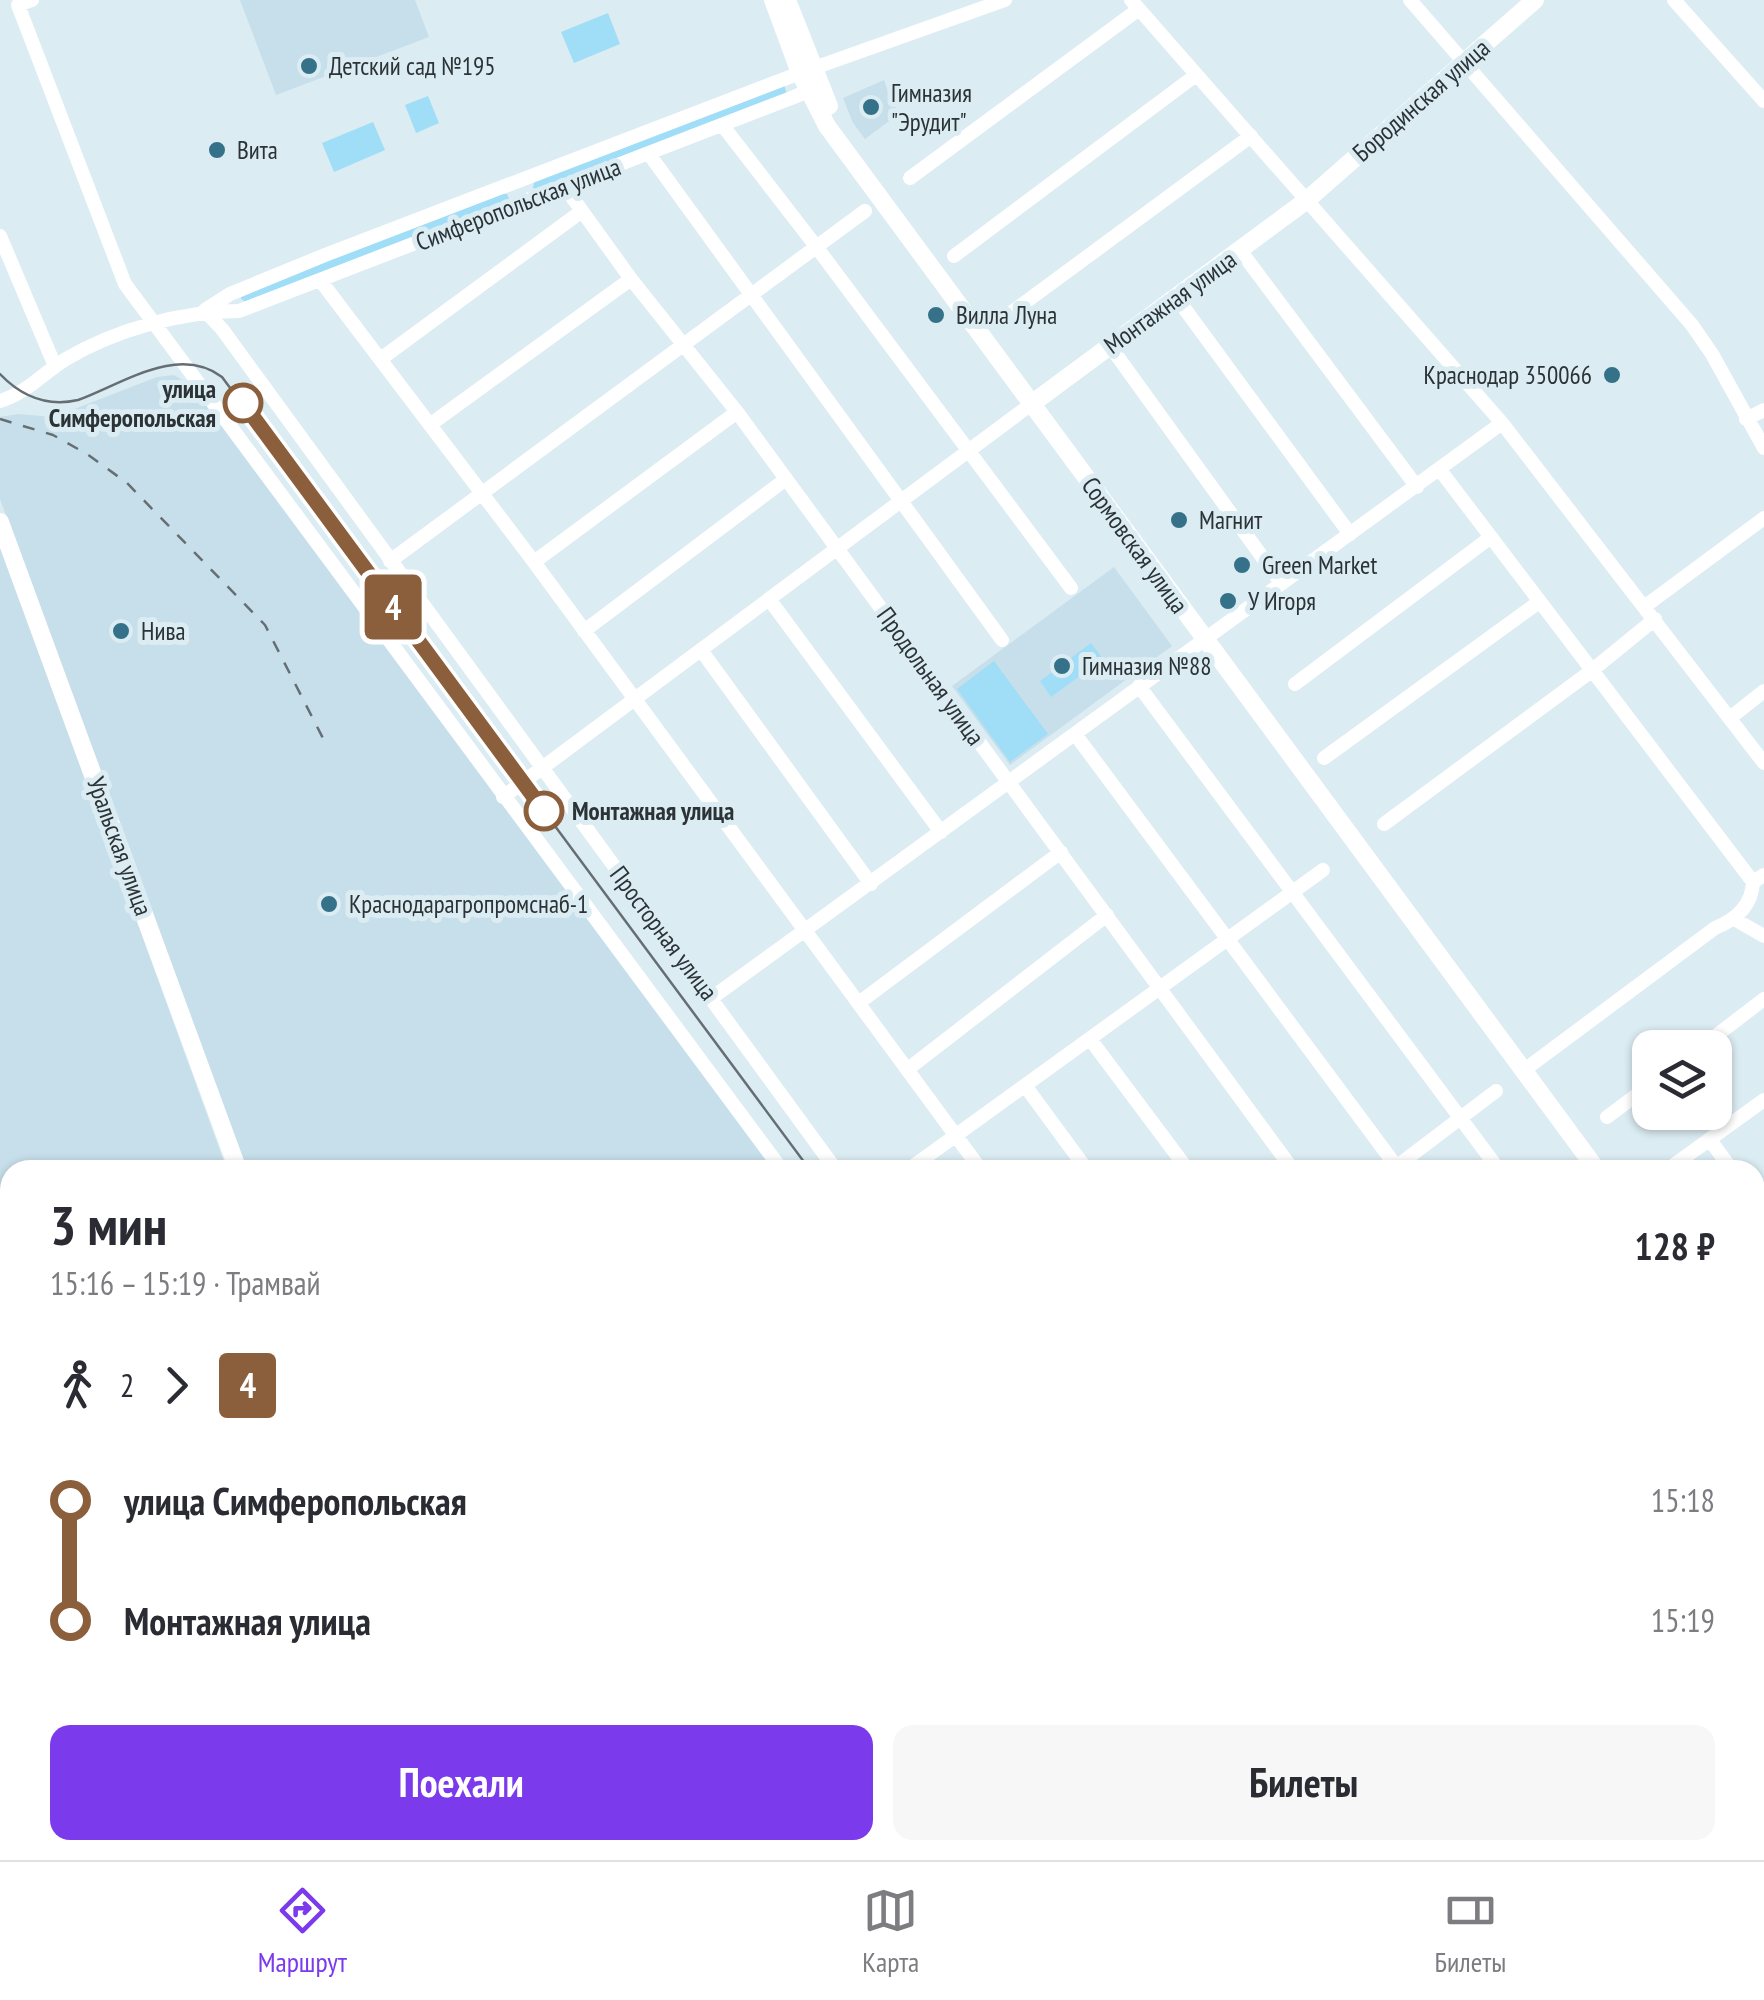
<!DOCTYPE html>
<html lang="ru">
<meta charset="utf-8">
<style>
:root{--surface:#fff;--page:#f7f7f7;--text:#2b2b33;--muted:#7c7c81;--line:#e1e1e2;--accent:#7c3aed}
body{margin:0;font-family:"PT Sans Narrow",sans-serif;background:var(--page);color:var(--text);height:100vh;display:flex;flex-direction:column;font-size:38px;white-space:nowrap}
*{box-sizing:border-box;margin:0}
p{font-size:32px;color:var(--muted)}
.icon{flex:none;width:55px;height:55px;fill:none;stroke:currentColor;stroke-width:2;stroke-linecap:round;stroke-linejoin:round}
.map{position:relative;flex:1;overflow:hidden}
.sheet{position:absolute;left:0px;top:1160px;width:1765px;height:700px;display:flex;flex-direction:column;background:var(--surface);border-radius:30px 30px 0 0;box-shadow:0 2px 8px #0004}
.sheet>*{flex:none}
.badge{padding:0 20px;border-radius:8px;font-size:35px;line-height:65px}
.tools{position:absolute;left:1632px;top:1030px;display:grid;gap:20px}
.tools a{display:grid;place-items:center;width:100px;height:100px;border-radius:20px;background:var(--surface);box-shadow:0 2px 8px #0004;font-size:50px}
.map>.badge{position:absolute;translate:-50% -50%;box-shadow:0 0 0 5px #fff}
.legs{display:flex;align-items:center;gap:15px;height:110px;padding:0 50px;font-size:32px}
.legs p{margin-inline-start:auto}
.summary{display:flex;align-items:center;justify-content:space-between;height:170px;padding:0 50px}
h1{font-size:55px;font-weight:700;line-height:75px}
.button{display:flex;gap:20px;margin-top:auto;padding:20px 50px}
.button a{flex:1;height:115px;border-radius:20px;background:var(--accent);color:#fff;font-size:40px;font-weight:700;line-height:115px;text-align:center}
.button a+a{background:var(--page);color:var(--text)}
ul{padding:0 50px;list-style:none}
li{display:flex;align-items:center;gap:35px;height:120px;font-size:38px}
li i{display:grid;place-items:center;width:15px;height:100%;margin:0 12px;background:currentColor}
li i::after{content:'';width:25px;height:25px;margin:-12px;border:8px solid;border-radius:50%;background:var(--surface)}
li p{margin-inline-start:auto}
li:first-child i{background:linear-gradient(#0000 50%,currentColor 0)}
li:last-child i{background:linear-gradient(currentColor 50%,#0000 0)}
.dock{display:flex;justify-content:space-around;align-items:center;height:140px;border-top:2px solid var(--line);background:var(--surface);font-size:28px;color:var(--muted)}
.dock a{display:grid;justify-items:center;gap:5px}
.dock .on{color:var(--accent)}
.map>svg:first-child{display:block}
</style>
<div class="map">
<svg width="1764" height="1860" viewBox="0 0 1764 1860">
<rect width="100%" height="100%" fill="#dbecf3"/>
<path fill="#c7dfea" d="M240,0h175l14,37 -153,58z
M884,80l7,21 9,12 -35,26 -12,-16 -10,-25z
M174,375l17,10 582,785h-526l-247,-671v-82l18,-3 36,3 103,-40z
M0,544l227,626h-217v607l-10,3z
M1114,567l58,79 -162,119 -58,-79z
M497,1850h409l3,10h-408z"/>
<path fill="#a0ddf6" d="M608,13l12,31 -46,19 -13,-31z
M784,85l3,9 -249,96 -5,-2 1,-6z
M428,96l11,27 -23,10 -11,-28z
M373,122l12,28 -51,22 -12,-29z
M502,194h5l2,5 -3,3 -260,100 -5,-3 1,-6z
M1091,643l12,16 -52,38 -11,-16z
M994,661l54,73 -38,28 -53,-73z"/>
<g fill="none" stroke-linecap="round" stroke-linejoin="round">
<path stroke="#fff" stroke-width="14" d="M32,0l-14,5 107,279 657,886
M1131,0l371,423 262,340
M1410,0l282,325 20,29 52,94
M1674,0l90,101
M723,126l92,119 256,343
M649,154l353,486
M910,178l229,-169
M564,186l67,93 106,133 556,758
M0,236l55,130
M1240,250l177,237
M954,256l242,-181
M320,280l214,282 447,608
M1176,297l174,237
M205,310l25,-16 95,-39 475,-182 205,-73
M205,311l17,18 614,841
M1008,315l243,-179
M1110,346l171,237
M382,358l200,-147
M0,401c27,-8 43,-28 66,-42 49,-29 116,-48 173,-48l555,-214 14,-6 3,-10
M1746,419l18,-9
M431,424l200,-145
M1440,470l313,412
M390,561l475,-350
M534,562l203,-150
M769,599l172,233
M1644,607l120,-89
M584,631l202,-152
M701,650l170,234
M1295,684l196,-147
M1139,686l360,484
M1730,718l34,-27
M1075,734l324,436
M1324,758l215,-156
M503,797l527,-392
M1384,824l206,-152 65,-53
M1736,920l28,16
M713,997l789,-574
M860,1002l201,-150
M1090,1039l98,131
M1700,1048l64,-49
M908,1069l199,-154
M1523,1071l192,-143c20,-8 37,-22 38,-46l11,-7
M1026,1087l61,83
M1607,1117l43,-32
M1710,1140l22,30
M908,1170l415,-300
M1392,1170l104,-79
M1667,1170l97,-70
M1755,1201l9,12
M1755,1300l9,10
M1755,1404l9,7
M1755,1719l9,-7
M1755,1771l9,-8
M0,1787l10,-3
M1755,1812l9,11
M1303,1850l3,10
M1403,1850l3,10
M1490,1850l3,10
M1653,1860l12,-10"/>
<path stroke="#fff" stroke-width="18" d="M773,0l27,73 27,53 770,1044
M787,0l42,106
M1030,405l277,-205 228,-200
M0,522l238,648
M1755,1366l9,13
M1755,1386l9,13
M486,1850l4,10"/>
<path stroke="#656f73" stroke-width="2.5" d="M0,374c21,22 47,33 78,26 44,-16 100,-56 144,-23l588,793
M1269,1850l3,10"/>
<path stroke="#656f73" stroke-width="2.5" stroke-dasharray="12 12" stroke-linecap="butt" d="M0,419l53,16 34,19 40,29 138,142 63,123"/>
</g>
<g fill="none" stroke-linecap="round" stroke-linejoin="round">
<g stroke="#fff" stroke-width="22">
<path id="line-1" d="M243,403l301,408"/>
</g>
<use href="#line-1" stroke="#8b5e3c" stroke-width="15"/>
</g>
<g fill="#357188" stroke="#dbecf3" stroke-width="4">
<circle cx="309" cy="66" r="10"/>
<circle cx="871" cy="107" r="10"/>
<circle cx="217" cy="150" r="10"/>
<circle cx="936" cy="315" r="10"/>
<circle cx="1612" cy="375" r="10"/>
<circle cx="1179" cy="520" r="10"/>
<circle cx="1242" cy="565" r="10"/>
<circle cx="1228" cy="601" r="10"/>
<circle cx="121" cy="631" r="10"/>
<circle cx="1062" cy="666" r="10"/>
<circle cx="329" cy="904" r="10"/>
</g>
<g fill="#fff" stroke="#8b5e3c" stroke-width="5">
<circle cx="243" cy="403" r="18"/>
<circle cx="544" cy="811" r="18"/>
</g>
<g text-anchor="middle" stroke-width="10" stroke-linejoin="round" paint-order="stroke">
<g font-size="25" fill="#2c3336" stroke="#dbecf3" text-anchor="start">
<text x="329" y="75">Детский сад №195</text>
<text x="891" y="102">Гимназия<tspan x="891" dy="29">"Эрудит"</tspan></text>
<text x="237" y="159">Вита</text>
<text x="956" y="324">Вилла Луна</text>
<text x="1592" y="384" text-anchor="end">Краснодар 350066</text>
<text x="1199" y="529">Магнит</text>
<text x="1262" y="574">Green Market</text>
<text x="1248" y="610">У Игоря</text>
<text x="141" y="640">Нива</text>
<text x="1082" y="675">Гимназия №88</text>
<text x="349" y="913">Краснодарагропромснаб-1</text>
</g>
<g font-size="25" fill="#2c3336" stroke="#dbecf3">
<text transform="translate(1421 100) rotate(-41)" y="9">Бородинская улица</text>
<text transform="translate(518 204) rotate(-21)" y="9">Симферопольская улица</text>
<text transform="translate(1170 302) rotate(-36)" y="9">Монтажная улица</text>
<text transform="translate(1135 545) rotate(54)" y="9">Сормовская улица</text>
<text transform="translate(931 676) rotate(54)" y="9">Продольная улица</text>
<text transform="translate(120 846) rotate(70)" y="9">Уральская улица</text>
<text transform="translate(664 933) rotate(53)" y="9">Просторная улица</text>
</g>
<g font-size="25" font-weight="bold" fill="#2c3336" stroke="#dbecf3" text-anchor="end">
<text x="216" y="398">улица<tspan x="216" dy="29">Симферопольская</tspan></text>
<text x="572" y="820" text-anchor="start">Монтажная улица</text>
</g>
</g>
</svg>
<div class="tools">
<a><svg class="icon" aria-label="layers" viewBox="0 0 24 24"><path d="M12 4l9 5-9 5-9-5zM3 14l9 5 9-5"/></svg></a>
</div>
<b class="badge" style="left:393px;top:607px;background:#8b5e3c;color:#fff">4</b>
<section class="sheet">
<div class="summary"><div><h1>3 мин</h1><p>15:16 – 15:19 · Трамвай</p></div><b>128 ₽</b></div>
<div class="legs"><svg class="icon" aria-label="walk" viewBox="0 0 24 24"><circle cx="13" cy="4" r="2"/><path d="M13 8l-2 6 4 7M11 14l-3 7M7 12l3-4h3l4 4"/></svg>2<svg class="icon" aria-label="forward" viewBox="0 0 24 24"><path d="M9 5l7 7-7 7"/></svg><b class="badge" style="background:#8b5e3c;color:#fff">4</b></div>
<ul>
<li><i style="color:#8b5e3c"></i><b>улица Симферопольская</b><p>15:18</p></li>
<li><i style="color:#8b5e3c"></i><b>Монтажная улица</b><p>15:19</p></li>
</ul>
<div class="button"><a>Поехали</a><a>Билеты</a></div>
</section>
</div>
<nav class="dock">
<a class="on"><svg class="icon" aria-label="directions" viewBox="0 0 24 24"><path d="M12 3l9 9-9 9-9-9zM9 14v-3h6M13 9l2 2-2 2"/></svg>Маршрут</a>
<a><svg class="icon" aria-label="map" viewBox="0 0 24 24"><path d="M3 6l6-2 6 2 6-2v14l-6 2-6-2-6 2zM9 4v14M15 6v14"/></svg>Карта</a>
<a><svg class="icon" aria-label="tickets" viewBox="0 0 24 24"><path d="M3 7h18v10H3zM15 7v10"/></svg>Билеты</a>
</nav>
